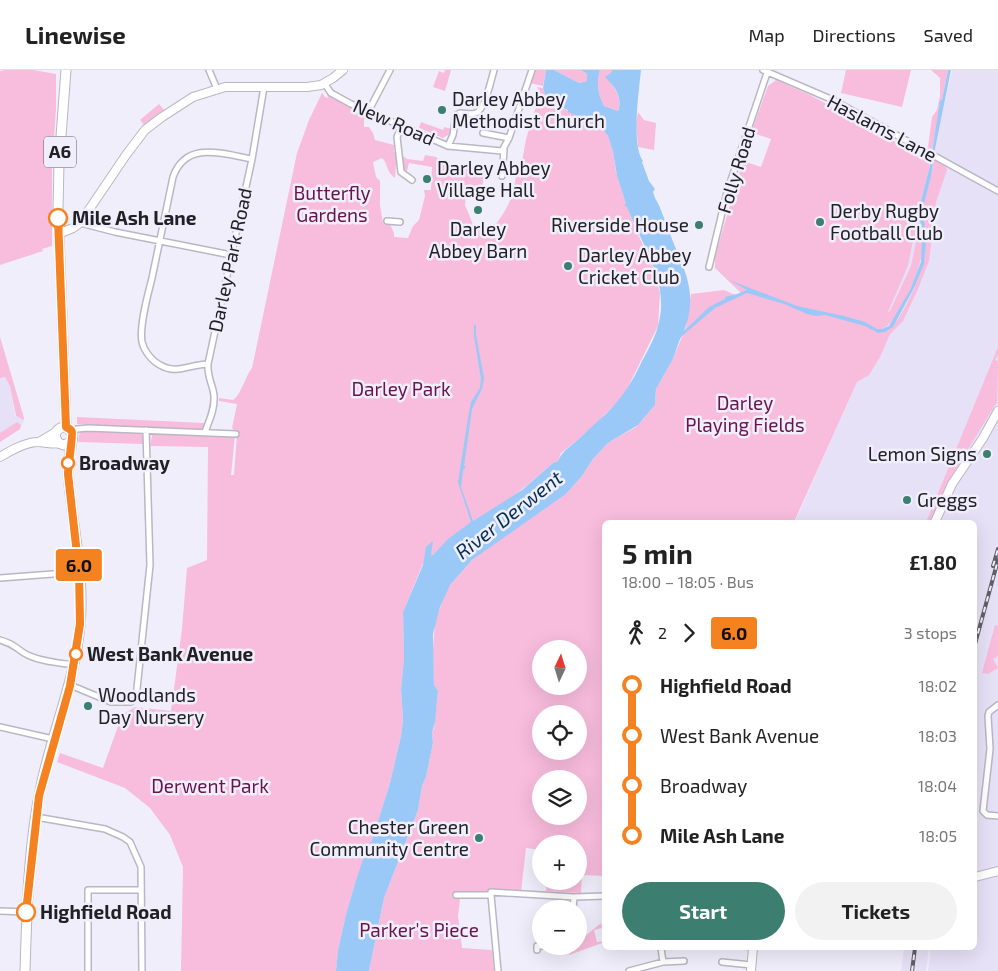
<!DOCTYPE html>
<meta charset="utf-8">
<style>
:root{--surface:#fff;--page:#f2f2f2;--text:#222;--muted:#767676;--line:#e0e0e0;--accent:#3c7e70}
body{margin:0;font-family:"Exo 2",sans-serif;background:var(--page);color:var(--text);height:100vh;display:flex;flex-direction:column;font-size:19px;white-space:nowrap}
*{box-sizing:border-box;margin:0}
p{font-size:16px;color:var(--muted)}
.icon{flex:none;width:28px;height:28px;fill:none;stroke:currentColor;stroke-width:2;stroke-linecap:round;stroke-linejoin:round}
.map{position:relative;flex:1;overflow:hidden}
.drawer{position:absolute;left:602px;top:450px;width:375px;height:430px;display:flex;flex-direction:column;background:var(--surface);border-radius:8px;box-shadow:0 5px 20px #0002}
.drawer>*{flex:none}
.badge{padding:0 10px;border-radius:4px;font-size:18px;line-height:32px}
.needle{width:32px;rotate:4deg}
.controls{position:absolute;left:532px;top:570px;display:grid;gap:10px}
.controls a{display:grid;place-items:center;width:55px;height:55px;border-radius:50%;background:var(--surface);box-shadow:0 5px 20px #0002;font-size:25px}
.map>.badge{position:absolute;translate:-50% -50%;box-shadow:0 0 0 2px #fff}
.legs{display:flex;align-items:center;gap:8px;height:55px;padding:0 20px;font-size:16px}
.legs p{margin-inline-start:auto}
.head{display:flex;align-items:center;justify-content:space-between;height:85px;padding:0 20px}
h1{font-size:28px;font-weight:700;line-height:38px}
.button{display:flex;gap:10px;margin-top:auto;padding:10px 20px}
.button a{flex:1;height:58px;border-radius:30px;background:var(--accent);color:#fff;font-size:20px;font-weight:700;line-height:58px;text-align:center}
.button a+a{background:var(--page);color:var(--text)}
ul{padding:0 20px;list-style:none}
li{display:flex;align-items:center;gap:18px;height:50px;font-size:19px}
li i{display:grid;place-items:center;width:8px;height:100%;margin:0 6px;background:currentColor}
li i::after{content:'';width:12px;height:12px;margin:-6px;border:4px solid;border-radius:50%;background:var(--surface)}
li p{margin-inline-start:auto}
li:first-child i{background:linear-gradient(#0000 50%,currentColor 0)}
li:last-child i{background:linear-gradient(currentColor 50%,#0000 0)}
header{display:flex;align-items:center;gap:30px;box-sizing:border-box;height:70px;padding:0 25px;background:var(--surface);border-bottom:1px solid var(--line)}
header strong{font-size:24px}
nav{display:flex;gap:28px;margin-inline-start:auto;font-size:18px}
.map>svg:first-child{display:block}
</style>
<header>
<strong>Linewise</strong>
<nav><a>Map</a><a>Directions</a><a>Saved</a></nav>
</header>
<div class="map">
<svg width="998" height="901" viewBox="0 0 998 901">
<rect width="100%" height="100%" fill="#f1eefc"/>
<path fill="#e6e1f6" d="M952,0h46v901h-70l3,-23h44v-426h-180l113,-256z
M5,307l5,8 5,31 9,4 -4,9 -20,13v-64z
M904,878h25l-3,23h-25z"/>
<path fill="#f8bcdd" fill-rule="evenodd" d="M5,0h28l23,4v35l-4,58v79l-10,3 1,2 -43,14v-194z
M445,0h6l-6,21 -12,-4 6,-16 5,2z
M533,0h13l-3,16 -14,-3z
M554,0h27l6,4v7l-8,2z
M600,0h12l-2,12c7,10 12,16 8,29l-14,-5c-6,-13 -8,-22 -4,-36z
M846,0h65l-9,37 -61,-14z
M931,0h17l-6,30 -3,6 1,3 -8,41 -4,-3 4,-30 5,-7 3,-14v-18z
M776,10l34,15 46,25 3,4 67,33 5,-1c-2,20 -11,43 -12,61 0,12 4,23 3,35 -2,18 -23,71 -40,77l3,3c15,-6 39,-61 40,-78 0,-15 -4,-31 -3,-46 2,-17 10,-32 12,-49l12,8 1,3 -11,32 -7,59 -11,28 -15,32 -13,13 -10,23 -11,18 -12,7 -63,140h-189v354l-23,-1 -1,18 -35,-2 1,-10h32v-37h-38v6l-15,-2 -5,44h-66l5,8 -2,16 4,32 30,2 2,21h-125l15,-73 34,-88 4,-24 4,-9 7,-34 -1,-10 2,-5 4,-37 -4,-6 -1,-35 2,-27 10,-30 5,-8 21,-24 21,-16 74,-51 16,-18 11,-17 15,-16 28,-16 9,-10 10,-12 1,-16 17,-30 13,-32 5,-33 33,-4 14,6 4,-2 -27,-26v-12l28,-95 18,6 10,-28 -18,-6 -1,-3 16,-44zM914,167h3l-6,29 -21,45 -2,1 20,-46zM541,579h38v37h-38zM541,644h38v37h-38zM541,709h38v37h-38z
M537,17l6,1 3,9 4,-1 3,2 1,6 46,22 8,10 5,16 3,20 7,23 12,33 17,36 8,29 -2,33 -31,63 -10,14 -37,35 -19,15 -3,8 -5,2c-12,10 -24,21 -36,30 -29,20 -60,36 -84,62h-2l-7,6 -21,51 1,46 -3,31 2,31 -2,16 -11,47 -18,57 -16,40 -10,34 -8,36 -2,21h-154l-1,-1 2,-103 -13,-32 -20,-27 -25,-20 -68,-26 3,-9 43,15 19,-53 13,-8 36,4 11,-82 5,-61 20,-8 1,-113 -58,-1 3,-16 82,5 -4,40h3l3,-41 -5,-6 5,-24 -18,-3v-3l14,2c8,-5 12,-23 19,-32l45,-215 12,-33 13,-27 3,4 3,1 -1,-6 45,23 -2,6 -6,-2v8h5l4,6 2,7 19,5v7l5,1 8,6 16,2 2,-6 11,2 7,5 11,2 30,11 -3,20h-15l-1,10 7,17 2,8 18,-1c19,-24 23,-36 25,-66l5,-1 4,-23 14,-46zM382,88c6,5 4,14 13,20l1,-14 11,7 2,-8 23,4 -1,23h-7l1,6 -6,24 -6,6 -5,12 -14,-1v-4l-4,-9 -5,1 -2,-2 -3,-18v-24l-4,-4 -3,-15z
M159,34l6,7 -19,17 -6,-8z
M638,42l6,8 12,3 -2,27 -16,-3 -2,-23z
M421,52l22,8 1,-3 8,2 -1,4 -8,5 -24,-10z
M0,267l24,81v2l-8,-4 -6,-30 -5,-9 -5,1z
M998,277v8l-3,5 3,1 -1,41 -49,80 -17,38h-4z
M77,347l127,6v8l-127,-7z
M17,352l4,3 -1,4 -20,13v-9z
M82,361l59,2 2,3v8l-65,-2 2,-10z
M995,555l3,1v30l-5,3 5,9 -10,6 -6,-1z
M601,853l1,5 -8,2 3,12 8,-1v1l-36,13 1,-4 4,-5h5v-5z"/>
<path fill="#9bc9f7" d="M546,0h8l25,13 8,-2v-7l-6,-4h19c-4,14 -2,23 4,36l14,5c5,-14 -3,-24 -13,-34l6,-4 1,-3h29c-2,21 -10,75 2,91l-1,1 7,19 6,8 -2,3 2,6c7,11 10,25 15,36 14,36 29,58 14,97l25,-24 16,-8v-2l12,-3 10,-4 -18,-10 68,26 47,10 21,6 12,7h5l7,-3 21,-36 11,-28 1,-23 -3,-30 11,-44 10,-64 2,-1 6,-30h3l-16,79 -4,27 -8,32 3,33 -2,23 -9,22 -22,41 -8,5 -7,1 -13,-7 -40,-11 -9,1 -9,-2 -23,-10 -37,-11 -32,15 -33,28 -2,3 -7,20 -17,30 -1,16 -17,20 -30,18 -15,16 -11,17 -16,18 -94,66 -22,25 -10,22 -7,27 1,51 4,6 -3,31 -3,11 1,10 -7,34 -4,9 -4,24 -34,88 -15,73h-33l2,-21 8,-36 10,-34 9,-26 7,-14 18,-57 11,-47 2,-16 -2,-31 3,-31 -1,-46 20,-47 3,-18 7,-6 -2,14h2l15,-16 23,-17 -13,-40 10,-64 3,-16 9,-14 1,-9 -7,-43v-12l2,2v9l8,43 -2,11 -10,20 -8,57 2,1 -3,3 -2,17 12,34 49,-31 31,-27 5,-2c5,-12 14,-15 23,-24 8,-8 16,-16 25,-23 16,-16 27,-33 36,-53 7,-13 14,-25 17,-39 10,-42 -18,-78 -32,-115l-3,-2 2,-1 -9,-28 -4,-24 -5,-16 -8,-10 -32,-14v-2l-14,-6 -1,-6 -3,-2 -4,1 -3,-9z"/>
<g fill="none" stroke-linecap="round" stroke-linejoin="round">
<g stroke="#bab7c4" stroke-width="8">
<path id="street" d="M209,0l8,19
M763,0l70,30 165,91
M324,13l7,10 20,11 97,42 54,5 7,-13 23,-68
M368,42l22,-42
M402,55l-5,12 4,35 11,8
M483,63l26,5
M448,76l5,-11 3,-20 4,-2c5,0 11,2 16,0 9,-3 15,-33 18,-43
M502,106l2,-26
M387,151l13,1
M80,153l35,9 116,23
M709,197l18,-75 40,-119
M208,294c-17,0 -31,11 -48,1 -8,-4 -16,-14 -18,-23 -3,-16 6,-48 10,-64 7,-34 14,-67 21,-101 13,-37 50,-23 79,-18
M72,362l5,-3 11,-1 148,6
M205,362c4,-11 10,-23 9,-36 -1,-12 -7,-18 -6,-32l44,-205 12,-72
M0,508l79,-6
M0,570c14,4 13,6 24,13 12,8 36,10 50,12
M70,615l41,17h20l5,-4 14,-133 -4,-135
M998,635l-9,7 -1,4 2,33 -7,62 4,4 11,1
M0,657l53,12
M36,747l69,12 18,8 7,5 11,25 1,104
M456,825h35v-3l83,5 31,-1
M491,825l7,76
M573,839l1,-12
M0,841l26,1
M661,878l2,14
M537,880v-4h24
M722,892l29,3
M88,901v-81h53
M629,901l34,-9 21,-1"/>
</g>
<g stroke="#bab7c4" stroke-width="10">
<path id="secondary" d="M58,164l15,-6 7,-5 46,-68 19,-25 17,-13 31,-20 32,-10h82l14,-2 12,-7 10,-8
M39,372l17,-10
M0,387c10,-6 25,-15 38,-15 7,0 12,3 20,1
M935,452l17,-38 31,-46 15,-27
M975,807l23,-6
M751,901l2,-23"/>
</g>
<g stroke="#bab7c4" stroke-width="11">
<path id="primary" d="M66,0l-7,93 -1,46 8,218
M25,901c2,-61 3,-124 16,-185 11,-54 34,-105 39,-161 5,-50 -8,-101 -12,-151l1,-15 4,-24 -5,-7c-7,-2 -12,1 -13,8l3,7 6,2 7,-3"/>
</g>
<use href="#street" stroke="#fff" stroke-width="5"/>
<use href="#secondary" stroke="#fff" stroke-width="8"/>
<use href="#primary" stroke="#fff" stroke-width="9"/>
<g stroke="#605f67" stroke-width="4">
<path id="rail" d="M993,496l5,-17
M975,574l23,-84
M912,901l3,-23"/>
</g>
<use href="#rail" stroke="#f1eefc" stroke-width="2" stroke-dasharray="5.5" stroke-linecap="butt"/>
</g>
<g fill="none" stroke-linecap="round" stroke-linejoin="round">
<g stroke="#fff" stroke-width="11">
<path id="line-1" d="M26,842l13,-116 31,-110 10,-62 -1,-52 -11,-98c0,-6 5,-40 4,-42 -1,-3 -3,-3 -6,-5l-8,-209"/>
</g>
<use href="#line-1" stroke="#f58220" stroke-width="8"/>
</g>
<g fill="#3c7e70" stroke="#f1eefc" stroke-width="2">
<circle cx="442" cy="40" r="5"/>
<circle cx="427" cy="109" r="5"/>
<circle cx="478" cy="140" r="5"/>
<circle cx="820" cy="152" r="5"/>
<circle cx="699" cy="155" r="5"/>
<circle cx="568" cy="196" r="5"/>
<circle cx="987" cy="384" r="5"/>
<circle cx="907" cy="430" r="5"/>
<circle cx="88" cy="636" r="5"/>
<circle cx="479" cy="768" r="5"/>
</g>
<g fill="#fff" stroke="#f58220" stroke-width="2.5">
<circle cx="58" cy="148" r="9"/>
<circle cx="68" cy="393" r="6"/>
<circle cx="76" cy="584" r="6"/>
<circle cx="26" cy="842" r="9"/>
</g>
<g text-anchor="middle" stroke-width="5" stroke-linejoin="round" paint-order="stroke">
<rect fill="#f1eefc" stroke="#5f5e66" stroke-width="1" x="44" y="66.5" width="32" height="31" rx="4"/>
<g font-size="18" font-weight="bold" fill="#212025">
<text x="60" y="88">A6</text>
</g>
<g font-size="19" fill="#212025" stroke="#f1eefc" text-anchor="start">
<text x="452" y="36">Darley Abbey<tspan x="452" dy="22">Methodist Church</tspan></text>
<text x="437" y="105">Darley Abbey<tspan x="437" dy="22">Village Hall</tspan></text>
<text x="830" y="148">Derby Rugby<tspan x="830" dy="22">Football Club</tspan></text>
<text x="689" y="162" text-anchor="end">Riverside House</text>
<text x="478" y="166" text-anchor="middle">Darley<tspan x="478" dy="22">Abbey Barn</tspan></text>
<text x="578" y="192">Darley Abbey<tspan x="578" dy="22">Cricket Club</tspan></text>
<text x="977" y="391" text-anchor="end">Lemon Signs</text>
<text x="917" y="437">Greggs</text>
<text x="98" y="632">Woodlands<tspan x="98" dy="22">Day Nursery</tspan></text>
<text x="469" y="764" text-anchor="end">Chester Green<tspan x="469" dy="22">Community Centre</tspan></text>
</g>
<g font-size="19" fill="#212025" stroke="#f1eefc">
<text transform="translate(394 52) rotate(24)" y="7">New Road</text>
<text transform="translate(882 58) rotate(28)" y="7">Haslams Lane</text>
<text transform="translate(736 100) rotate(-73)" y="7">Folly Road</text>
<text transform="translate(230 190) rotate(-78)" y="7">Darley Park Road</text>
</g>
<g font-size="19" fill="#68134c" stroke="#f1eefc">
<text x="332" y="130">Butterfly<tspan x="332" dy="22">Gardens</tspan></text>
<text x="401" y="326">Darley Park</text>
<text x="745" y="340">Darley<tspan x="745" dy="22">Playing Fields</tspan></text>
<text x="210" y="723">Derwent Park</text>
<text x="419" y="867">Parker's Piece</text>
</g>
<g font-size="19" font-weight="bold" fill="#212025" stroke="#f1eefc" text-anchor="start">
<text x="72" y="155">Mile Ash Lane</text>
<text x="79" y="400">Broadway</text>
<text x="87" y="591">West Bank Avenue</text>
<text x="40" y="849">Highfield Road</text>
</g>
<g font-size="20" font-style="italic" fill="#032f53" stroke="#f1eefc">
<text transform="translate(509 445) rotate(-38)" y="7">River Derwent</text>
</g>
</g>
</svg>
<div class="controls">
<a><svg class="needle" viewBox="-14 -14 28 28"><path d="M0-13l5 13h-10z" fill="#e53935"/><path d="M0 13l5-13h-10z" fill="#767676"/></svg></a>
<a><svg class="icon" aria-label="locate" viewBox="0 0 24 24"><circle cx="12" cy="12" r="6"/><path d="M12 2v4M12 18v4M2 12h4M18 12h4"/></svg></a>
<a><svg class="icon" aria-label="layers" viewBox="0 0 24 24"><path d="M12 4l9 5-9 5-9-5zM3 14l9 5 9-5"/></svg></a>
<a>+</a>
<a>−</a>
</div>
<b class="badge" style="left:79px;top:495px;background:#f58220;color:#111">6.0</b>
<section class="drawer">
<div class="head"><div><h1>5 min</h1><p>18:00 – 18:05 · Bus</p></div><b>£1.80</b></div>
<div class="legs"><svg class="icon" aria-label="walk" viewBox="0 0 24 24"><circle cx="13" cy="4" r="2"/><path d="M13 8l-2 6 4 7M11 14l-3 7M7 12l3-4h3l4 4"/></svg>2<svg class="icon" aria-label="forward" viewBox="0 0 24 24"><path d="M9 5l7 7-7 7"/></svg><b class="badge" style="background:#f58220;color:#111">6.0</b><p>3 stops</p></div>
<ul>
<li><i style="color:#f58220"></i><b>Highfield Road</b><p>18:02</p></li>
<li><i style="color:#f58220"></i><span>West Bank Avenue</span><p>18:03</p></li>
<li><i style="color:#f58220"></i><span>Broadway</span><p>18:04</p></li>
<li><i style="color:#f58220"></i><b>Mile Ash Lane</b><p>18:05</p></li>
</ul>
<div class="button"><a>Start</a><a>Tickets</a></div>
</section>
</div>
